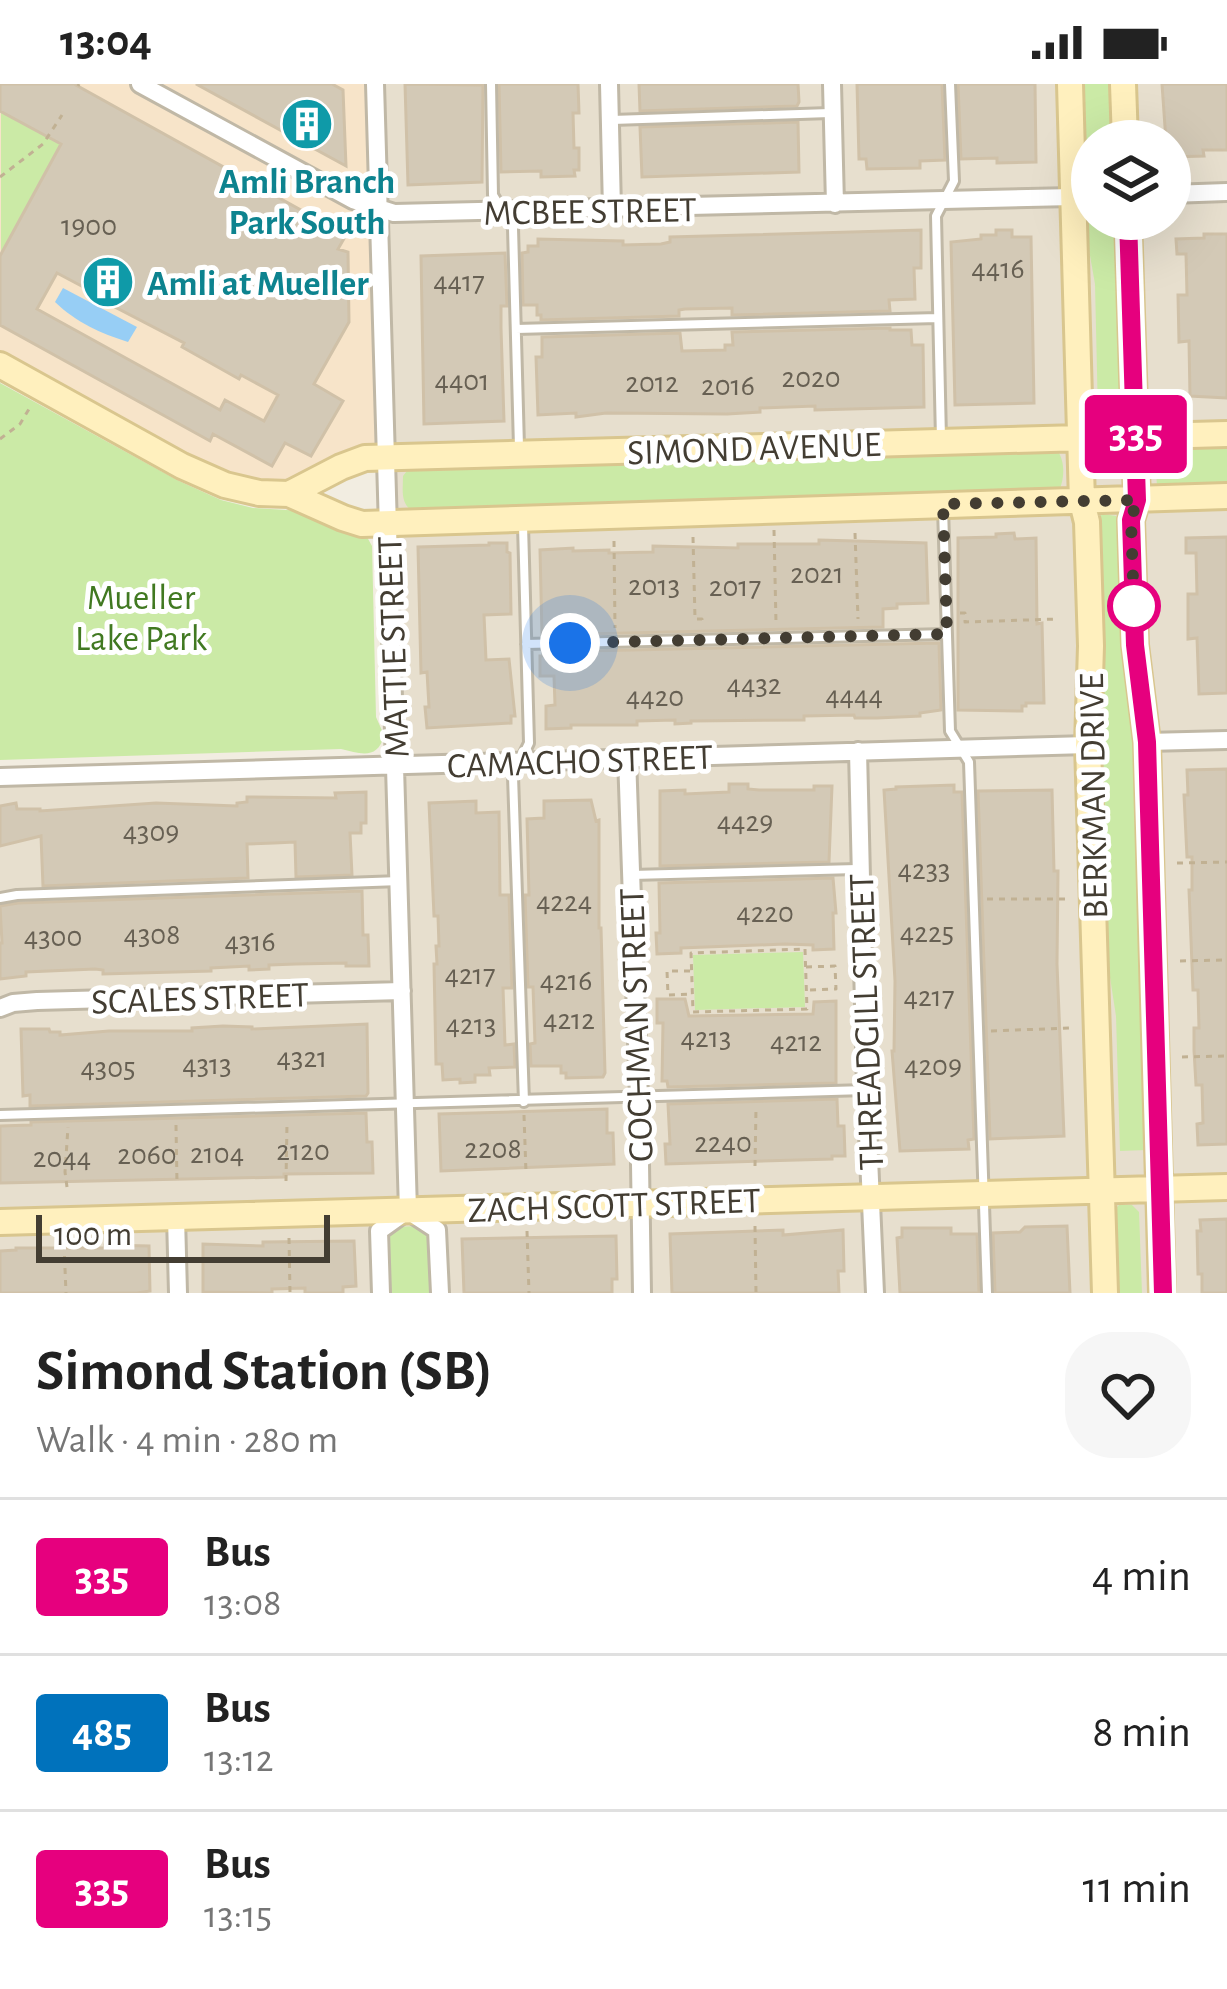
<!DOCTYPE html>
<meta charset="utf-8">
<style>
:root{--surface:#fff;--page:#f6f6f6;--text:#222;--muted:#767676;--line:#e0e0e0}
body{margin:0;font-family:"Alegreya Sans",sans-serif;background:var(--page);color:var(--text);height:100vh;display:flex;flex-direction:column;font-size:45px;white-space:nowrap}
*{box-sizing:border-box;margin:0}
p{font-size:39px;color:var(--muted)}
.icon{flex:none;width:66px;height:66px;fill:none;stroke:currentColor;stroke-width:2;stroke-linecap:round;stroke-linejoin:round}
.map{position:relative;height:1209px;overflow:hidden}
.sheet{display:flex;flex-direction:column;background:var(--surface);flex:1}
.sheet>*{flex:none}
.badge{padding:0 24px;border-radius:9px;font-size:42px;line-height:78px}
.controls{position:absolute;left:1071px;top:36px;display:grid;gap:24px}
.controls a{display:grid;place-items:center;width:120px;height:120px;border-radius:50%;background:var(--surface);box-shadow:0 12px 48px #0002;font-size:60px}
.scale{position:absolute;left:36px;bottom:30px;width:294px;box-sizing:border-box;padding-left:12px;border:6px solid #433d32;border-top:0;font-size:33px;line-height:42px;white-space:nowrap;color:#433d32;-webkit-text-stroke:9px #fff;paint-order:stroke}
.you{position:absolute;width:60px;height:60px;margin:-30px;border:9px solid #fff;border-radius:50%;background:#1a73e8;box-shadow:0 0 0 18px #1a73e833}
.map>.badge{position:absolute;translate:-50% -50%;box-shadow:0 0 0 6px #fff}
.round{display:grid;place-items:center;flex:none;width:126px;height:126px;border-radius:48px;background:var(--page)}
.headline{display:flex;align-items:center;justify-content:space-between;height:204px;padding:0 36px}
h1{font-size:57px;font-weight:600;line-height:90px}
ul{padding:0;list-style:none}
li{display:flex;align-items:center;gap:36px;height:156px;padding:0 36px;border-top:3px solid var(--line)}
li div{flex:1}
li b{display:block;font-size:45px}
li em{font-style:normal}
li .badge{min-width:132px;font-weight:700;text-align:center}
.status{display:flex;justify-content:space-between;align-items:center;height:84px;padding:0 60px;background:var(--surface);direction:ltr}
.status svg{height:33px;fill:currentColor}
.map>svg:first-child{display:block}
</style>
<div class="status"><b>13:04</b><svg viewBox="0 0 49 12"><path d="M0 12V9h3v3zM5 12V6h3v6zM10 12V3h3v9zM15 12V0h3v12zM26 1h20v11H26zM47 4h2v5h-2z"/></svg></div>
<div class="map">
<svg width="1227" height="1209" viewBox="0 0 1227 1209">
<rect width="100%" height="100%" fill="#f2ede1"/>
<path fill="#e7dfce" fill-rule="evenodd" d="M376,0h851v1209h-1227v-515l395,-13zM1092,57h78v78h-78z"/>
<path fill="#f7e4c9" d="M0,0h376l11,374 -69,22 -93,5 -225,-120z"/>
<path fill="#cbeaa6" d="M1080,0h35l2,57h-25v78h27l4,201c-7,5 -17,5 -23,1l-2,-6 -3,-131 -10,-57z
M1,28l38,20 34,-12 -72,135z
M0,299l179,98 42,19 32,8 50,3 64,26 5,9 4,171 8,18c-6,25 -23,19 -43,14l-341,11z
M1227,358v46h-70l-2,-41z
M1057,366c8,10 8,29 2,40l-647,21c-12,-8 -9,-22 -9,-35l7,-9z
M1103,430l13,2 3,6 4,132 11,84 13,412 -27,1 -4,-135 -9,-58 -2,-39 -8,-401z
M803,868l2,55 -110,3 -2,-55z
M1119,1121h13l7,7 3,81h-27l-3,-81z
M419,1142c17,14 11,46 11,67h-42l-1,-59 10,-7z"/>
<path fill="#97cef5" d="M63,204l74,39 -9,15c-28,-9 -51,-19 -73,-40z"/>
<path fill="#d3c9b6" stroke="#d0c1a8" stroke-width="3" fill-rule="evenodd" d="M0,0h74l272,151 -8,14 10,3 1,70 -35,62 29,17 -32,55 -26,-13 -13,23 -59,-32 -3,7 -210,-116v-69l61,-112 -61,-33zM57,189l32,17 -1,3 96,50 -2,4 57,32 2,-4 37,20 -14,26 -39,-21 -5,10 -183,-101z
M196,0h136l11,6 3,76z
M405,0l78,1 -1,97 -74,3z
M499,0h79l1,29h-6l1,35h5v22h-5l1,6 -34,1v-6l-40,1z
M639,0h159l1,18 -2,4 -157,5z
M857,0h85l3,76 -25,1v7l-53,1 -1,-10h-7z
M958,0h77l1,78 -39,1v-5l-36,1z
M1162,0h65v66h-24l1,6 -34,1v-16h-4z
M798,38l1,50 -157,5 -2,-50z
M921,146v38h-7l1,31 -26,1 1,11 -158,4v-7l-47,1 -6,1v6l-138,4v-5h-4v-10h-14l-1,-52 6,-1v-6h10v-7l85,2v4l38,-1 9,-2v-5z
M996,146h16v7h19l3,166 -79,2 -4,-163 30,-3v-4h15z
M1204,150h23v164l-37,-2 -1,-55 -10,1 -1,-47h9l-1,-41h-9l-1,-15 28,-1z
M505,169l2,53h-6v22l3,93 -80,3 -3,-168z
M890,244v2h21l1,15h11l1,62 -109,3v-4l-55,2v4l-33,2 -121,-1 -30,4v-4l-38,2 -2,-58h6v-20l138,-4 2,18 43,-1v-5h8l-1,-13z
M1014,449l1,6 21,-1 1,86 5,-1 2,80h-18v3h-4v5l-64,-1v-172l38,-1v-3z
M1227,453v156l-28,1 -2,-56 -9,1v-45h9l-1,-41h-10v-15z
M819,456l107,3 2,60 -31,1v4l-14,1v18l-341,8 -2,-85 33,-2v3l36,-1v3l44,-1v-6l85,2v-4h81z
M489,459h18v9l3,1 1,61 -27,1 2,45 23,-1 6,57h-4v7l-84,5 -2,-21h4l-2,-35 -6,1 -3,-126 71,-2z
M939,559l2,67 -21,3v3l-43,2h-22l-1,-3 -50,1v4l-113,1v2l-16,1v-4l-38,1v4h-66v3l-25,1v-23l9,-1 -1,-29h-14v-20h3v-4z
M1227,685v375l-29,1 -1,-21 6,-1 -1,-38h-6l-2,-35v-22h5l-1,-38h-5l-4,-100h3v-33h-5l-3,-62h4l-1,-25z
M729,700h19v5l11,1h55v-4h18l-3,76 -169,4v-75l25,-1v4l44,-2z
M954,701v7h8l12,347 -6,1 1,9 -69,2 -8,-100h2l1,-70 -11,-191 12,-1v-2z
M1052,706l2,81h4l-1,93 7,172 -74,3 -12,-348z
M366,708v31h-5v10h-11l2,42 -56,2 -1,-35 -21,1 -27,1 1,34 -205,8 -2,-50 -41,10v-40l16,-3 1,6h23v2l116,-8 81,3v-3l10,-1v-5l89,1 -1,-5z
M591,716l5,21 3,-1v108h2l4,145 -2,4 -37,1v-5h-5v-7h-30l-1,-22 5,-1 -2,-56h-5l-3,-92h4l-2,-76 17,-1v-17z
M476,717v12l23,-1 1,83h9l3,93h-9l2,57 9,-1 1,23 -26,1 1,7h-15v7l-15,1v-4l-17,1 -1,-16h-6l-2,-100h3l-1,-18h3l-1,-30h-4l-5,-113z
M833,794l3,35h-3l1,36 -21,1v-5l-28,-1 -104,4v5l-24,1 -1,-21h4l-1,-50z
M362,807l1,44h5l1,31h-23v-3l-50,1 -27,1v4l-20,1v-4l-38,2v3l-108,3v-4l-8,-1 -69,3v4l-26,3v-36h2l-2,-37 18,-3z
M657,915h28l4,17 124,-2 1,-12 22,-1v82l-168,4 -1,-6h-5l1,-58h-6z
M367,940l1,69 -2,3 -336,10v-11l-7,1 -2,-67h28l1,3h10v3l49,-4h83v-3l31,-2 29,1v2z
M837,1015l1,27h6l1,30h-13v3l-166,5 -1,-20h5l-2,-40z
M607,1025v24h6l1,31 -173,7 -2,-57z
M366,1029l1,29h5l1,31 -89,1v3l-284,6v-57l31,-1v-3z
M1227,1135v74h-25v-19h-4l-1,-43h4l-1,-11z
M1067,1142l3,67h-75l-2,-60 27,-1 5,-5z
M902,1144h49v6h26l2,59h-79l-3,-55 5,-1z
M783,1146v5l60,-5 1,41h-6l1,22h-167l-2,-59z
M616,1152l1,43h-5v14h-148l-2,-54z
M354,1157l2,45 -13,1v6h-38v-5l-33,1v4l-69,-1v-48l60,2v-4z
M105,1161l44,1 1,45 -13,2h-137v-42l16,-1v-2h89z"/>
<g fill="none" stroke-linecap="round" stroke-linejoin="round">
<g stroke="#c0b8a6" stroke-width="14">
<path id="lane" d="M491,0l2,111 20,33 6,219
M612,36l218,-7
M516,245l422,-11
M941,355l-5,-223 18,-35 -4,-97
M943,424l7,223 19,31 18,531
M523,441l6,218 -16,33 11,326
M526,560l421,-10
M632,791l225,-6
M0,814l17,-3 383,-14
M0,1031l866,-25"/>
</g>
<g stroke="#c0b8a6" stroke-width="22">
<path id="street" d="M140,0l213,116 41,13 679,-16
M375,0l33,1127
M609,0l3,125
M832,0l3,120
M1170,110l57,-2
M1147,658l80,-2
M858,667l8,339 9,203
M627,673l12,342 3,194
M0,693l1088,-32
M0,924l13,-5 24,-2 365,-10
M408,1127l29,19 3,63
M176,1133l2,76
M381,1209l-2,-62 28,-20"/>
</g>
<g stroke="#d9c68e" stroke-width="30">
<path id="secondary" d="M1070,0l12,418 5,20 4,124 -3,99 17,548
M1123,0l2,57
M1128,135l9,281 -6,20 4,125 12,97 15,551
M0,281l182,101 43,19 34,8 30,1 54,24 19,6 865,-28
M289,410l52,-27 24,-9 862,-24
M0,1138l1227,-35"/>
</g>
<path stroke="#c1b193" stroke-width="3" stroke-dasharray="6 6" stroke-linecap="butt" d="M78,2l1,-2
M0,93l43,-33 19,-29
M0,355l20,-15 9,-15
M774,446l2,93
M855,449l3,86
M693,453l2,82h7v4
M614,457l1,87
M960,529h5v9l92,-3
M1177,779l50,-1
M987,815h78
M805,865l2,60 -114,3 -2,-59z
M1180,877l47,-1
M806,883l29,-1 1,23 -28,1
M690,887h-23l1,24 22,-1
M991,947l78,-3
M1182,973l45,-1
M524,1031l2,58
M176,1041l1,59
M755,1082l1,-58
M286,1097l1,-58
M67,1103l-2,-15 3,-45
M755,1142l1,67
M527,1147l2,62
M289,1154l1,55
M64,1160l2,49"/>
<use href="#lane" stroke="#fff" stroke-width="8"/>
<use href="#street" stroke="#fff" stroke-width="16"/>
<use href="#secondary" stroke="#fff0be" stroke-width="24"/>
</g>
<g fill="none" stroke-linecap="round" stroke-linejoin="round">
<g stroke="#fff" stroke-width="27">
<path id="line" d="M1128,135l9,281 -6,20 4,125 12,97 16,551"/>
</g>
<use href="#line" stroke="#e6007e" stroke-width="18"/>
<path stroke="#433d32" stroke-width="12" stroke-dasharray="0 21.6" d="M570,559l377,-9 -4,-130 194,-4 -6,20 3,88v-2"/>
</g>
<defs>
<g id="building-disc" transform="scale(2.7)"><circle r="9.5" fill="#0f9aa8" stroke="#fff"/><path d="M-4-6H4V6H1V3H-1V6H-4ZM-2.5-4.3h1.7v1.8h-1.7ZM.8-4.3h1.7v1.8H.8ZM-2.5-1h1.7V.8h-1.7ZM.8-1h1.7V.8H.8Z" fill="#fff"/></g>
</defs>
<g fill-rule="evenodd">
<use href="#building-disc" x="307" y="40"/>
<use href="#building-disc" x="108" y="198"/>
</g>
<circle fill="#fff" stroke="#e6007e" stroke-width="6" cx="1134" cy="522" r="24"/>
<g text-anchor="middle" stroke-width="10" stroke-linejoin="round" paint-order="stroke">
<g font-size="30" fill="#676053">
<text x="89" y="151">1900</text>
<text x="998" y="194">4416</text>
<text x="459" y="207">4417</text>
<text x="811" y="303">2020</text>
<text x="462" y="306">4401</text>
<text x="652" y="308">2012</text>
<text x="728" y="311">2016</text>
<text x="817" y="499">2021</text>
<text x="654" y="511">2013</text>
<text x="735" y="512">2017</text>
<text x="754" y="610">4432</text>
<text x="854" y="621">4444</text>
<text x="655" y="622">4420</text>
<text x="745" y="747">4429</text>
<text x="151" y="757">4309</text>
<text x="924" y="795">4233</text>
<text x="564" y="827">4224</text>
<text x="765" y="838">4220</text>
<text x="927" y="858">4225</text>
<text x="152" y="860">4308</text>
<text x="53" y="862">4300</text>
<text x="250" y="867">4316</text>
<text x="470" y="900">4217</text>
<text x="566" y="906">4216</text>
<text x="929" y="922">4217</text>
<text x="569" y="945">4212</text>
<text x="471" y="950">4213</text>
<text x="706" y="963">4213</text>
<text x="796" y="967">4212</text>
<text x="302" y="983">4321</text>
<text x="207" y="990">4313</text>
<text x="933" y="991">4209</text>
<text x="108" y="993">4305</text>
<text x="723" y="1068">2240</text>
<text x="493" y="1074">2208</text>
<text x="303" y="1076">2120</text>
<text x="217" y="1079">2104</text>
<text x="147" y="1080">2060</text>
<text x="62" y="1083">2044</text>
</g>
<g font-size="36" font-weight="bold" fill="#0d838f" stroke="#fff">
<text x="307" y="109">Amli Branch<tspan x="307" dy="41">Park South</tspan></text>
<text x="147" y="211" text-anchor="start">Amli at Mueller</text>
</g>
<g font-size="36" fill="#433d32" stroke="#fff">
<text transform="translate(590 126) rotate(-1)" y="13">MCBEE STREET</text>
<text transform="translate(754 363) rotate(-2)" y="13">SIMOND AVENUE</text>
<text transform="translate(392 563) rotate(-92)" y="13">MATTIE STREET</text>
<text transform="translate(580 676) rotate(-2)" y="13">CAMACHO STREET</text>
<text transform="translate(1092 712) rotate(-91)" y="13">BERKMAN DRIVE</text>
<text transform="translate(200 913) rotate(-2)" y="13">SCALES STREET</text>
<text transform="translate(865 938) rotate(-92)" y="13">THREADGILL STREET</text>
<text transform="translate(635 941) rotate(-92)" y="13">GOCHMAN STREET</text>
<text transform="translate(614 1120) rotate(-2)" y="13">ZACH SCOTT STREET</text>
</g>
<g font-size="36" fill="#417921" stroke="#fff">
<text x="141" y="525">Mueller<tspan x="141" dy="41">Lake Park</tspan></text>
</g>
</g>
</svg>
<div class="controls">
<a><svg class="icon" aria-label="layers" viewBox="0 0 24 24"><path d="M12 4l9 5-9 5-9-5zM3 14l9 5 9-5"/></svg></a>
</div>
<div class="scale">100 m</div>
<div class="you" style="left:570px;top:559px"></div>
<b class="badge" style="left:1136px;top:350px;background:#e6007e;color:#fff">335</b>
</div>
<section class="sheet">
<div class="headline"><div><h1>Simond Station (SB)</h1><p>Walk · 4 min · 280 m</p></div><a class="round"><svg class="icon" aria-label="heart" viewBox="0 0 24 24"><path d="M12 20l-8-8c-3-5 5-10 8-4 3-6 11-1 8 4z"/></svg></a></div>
<ul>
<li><span class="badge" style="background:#e6007e;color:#fff">335</span><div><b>Bus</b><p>13:08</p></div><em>4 min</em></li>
<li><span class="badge" style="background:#0072bc;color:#fff">485</span><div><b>Bus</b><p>13:12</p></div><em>8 min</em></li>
<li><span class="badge" style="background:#e6007e;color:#fff">335</span><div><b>Bus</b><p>13:15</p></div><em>11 min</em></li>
</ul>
</section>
